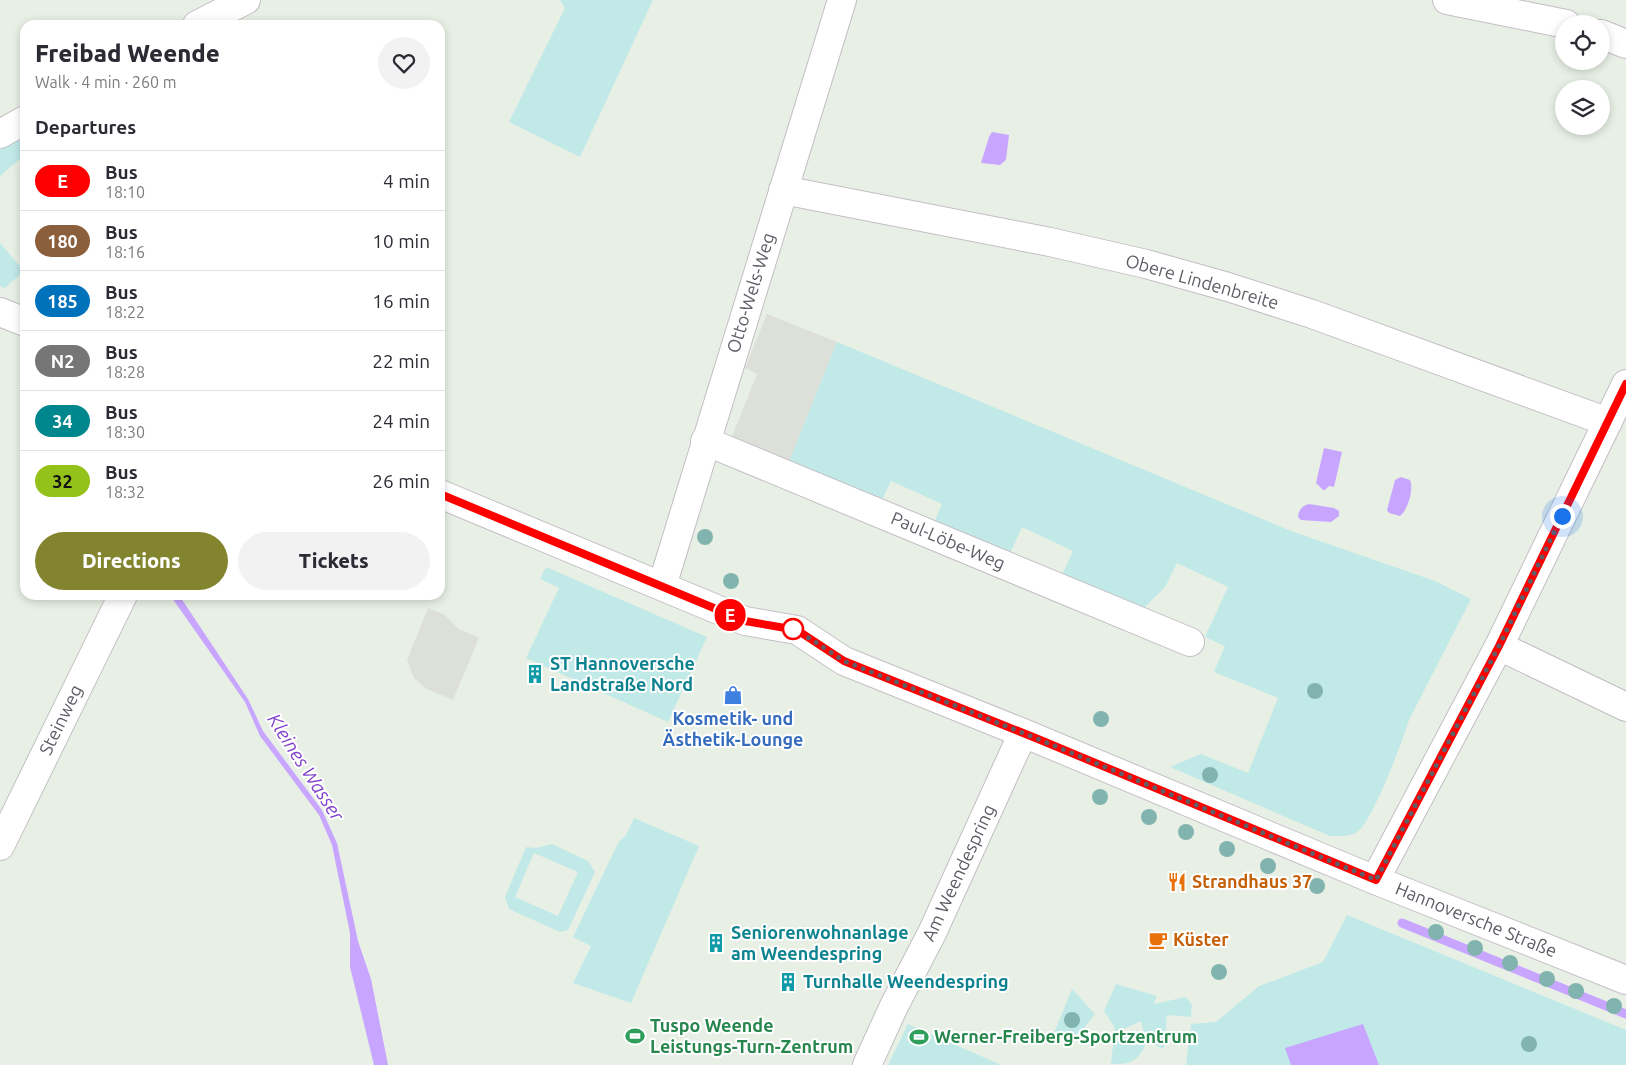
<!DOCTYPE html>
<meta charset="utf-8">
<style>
:root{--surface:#fff;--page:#f2f2f3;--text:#2b2b33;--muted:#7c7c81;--line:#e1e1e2;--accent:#83852e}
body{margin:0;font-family:Ubuntu,sans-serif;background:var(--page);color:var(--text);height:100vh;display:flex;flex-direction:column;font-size:19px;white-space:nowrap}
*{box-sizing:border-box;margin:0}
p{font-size:16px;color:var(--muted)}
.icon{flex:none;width:28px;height:28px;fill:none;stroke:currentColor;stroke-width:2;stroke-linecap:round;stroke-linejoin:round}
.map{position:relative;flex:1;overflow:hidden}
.drawer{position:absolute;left:20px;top:20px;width:425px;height:580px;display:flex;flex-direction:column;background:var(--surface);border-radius:15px;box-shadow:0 2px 8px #0003}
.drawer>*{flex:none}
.badge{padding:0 10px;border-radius:16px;font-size:18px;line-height:32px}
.controls{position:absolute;left:1555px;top:15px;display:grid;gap:10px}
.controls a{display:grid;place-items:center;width:55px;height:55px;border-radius:50%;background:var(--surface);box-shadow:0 2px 8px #0003;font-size:25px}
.you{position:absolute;width:25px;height:25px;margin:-12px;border:4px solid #fff;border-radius:50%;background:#1a73e8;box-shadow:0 0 0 8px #1a73e833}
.map>.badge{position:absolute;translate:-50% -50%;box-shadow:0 0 0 2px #fff}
h2{padding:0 15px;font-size:19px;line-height:45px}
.round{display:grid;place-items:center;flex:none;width:52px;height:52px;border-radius:26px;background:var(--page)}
.overview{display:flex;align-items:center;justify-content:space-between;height:85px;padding:0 15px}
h1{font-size:24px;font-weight:800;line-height:38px}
.button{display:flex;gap:10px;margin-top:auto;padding:10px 15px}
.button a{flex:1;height:58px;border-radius:30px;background:var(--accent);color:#fff;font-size:20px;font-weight:800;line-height:58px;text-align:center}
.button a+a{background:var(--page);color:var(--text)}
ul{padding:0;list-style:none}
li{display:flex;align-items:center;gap:15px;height:60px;padding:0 15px;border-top:1px solid var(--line)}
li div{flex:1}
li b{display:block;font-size:19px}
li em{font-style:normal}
li .badge{min-width:55px;font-weight:700;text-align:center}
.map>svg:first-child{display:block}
</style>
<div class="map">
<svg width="1626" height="1065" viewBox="0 0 1626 1065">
<rect width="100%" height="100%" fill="#e8f0e5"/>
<path fill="#dce0d9" d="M767,314l70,28 -48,120 -58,-23 26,-65 -12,-6z
M428,608l17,7 14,14 20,9 -26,62 -28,-12 -11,-10 -7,-18z"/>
<path fill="#c0e9e7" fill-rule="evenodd" d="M560,0h93l-73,157 -71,-35 56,-114z
M25,135v30l-5,-6 -20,17v-26z
M0,243l24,28 -19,17 -5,-2z
M837,342l454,189 144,50 36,18 -62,121c-6,20 -37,103 -52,112 -8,5 -18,4 -27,4l-160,-69 31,-13 47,19 30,-75 -64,-26 11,-26 -20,-9 23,-50 -51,-24 -12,24 -24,24 -79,-36 11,-24 -51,-24 -11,24 -9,4 -68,-32 8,-19 -51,-23 -9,19 -93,-38z
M546,567l161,70 -39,85 -142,-64 33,-70 -19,-9z
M634,818l65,28 -68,157 -58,-20 18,-37 -18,-9 45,-94 8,-8z
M552,844l36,17 7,11 -27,58 -8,2 -51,-23 -4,-12 21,-50 10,1zM534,853l44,19 -20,44 -43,-19z
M1347,915l279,115v35h-440l5,-41 25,-2 43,-36 64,-24z
M1116,984l41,12 -3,8 32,-7 6,8 -1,12 -24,-2 -3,34 -17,-7c-9,18 -14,23 -36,22l4,-36 -11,-17zM1141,1021l5,21h-15l-9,-12z
M1072,989l23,25 -16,20 -25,-1z
M908,1024l91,40 1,1h-112z"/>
<path fill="#c8a6ff" d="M992,132l17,3 -3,25 -6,5 -19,-2 8,-26z
M1324,448l18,4 -8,35 -5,-1 -4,4h-2l-7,-7z
M1401,477l9,3c4,9 -2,30 -10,36l-11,-3 -2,-3 8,-30z
M1309,504l25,4 5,3v5l-8,6 -30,-2 -3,-3c1,-8 4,-11 11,-13z
M170,595h9l69,104 15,32 59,79 15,33 21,98 13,38 17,86h-14l-24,-98v-34l-18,-88 -13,-30 -59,-79 -15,-34z
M1363,1024l16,41h-88l-6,-17z"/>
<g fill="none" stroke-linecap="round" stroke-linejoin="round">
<path stroke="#c8a6ff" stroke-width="9" d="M1402,923l224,91"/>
<g stroke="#c3bec6" stroke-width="30">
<path id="street" d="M1447,0l119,24
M197,25l49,-25
M1601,34l25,10
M0,134l25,-14
M783,190l267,52 96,22 82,23 84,27 296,108
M705,441l485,201
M662,586l180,-586
M1499,646l127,61
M0,846l123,-251
M1375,880l124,-234 127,-262
M867,1065l27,-59 38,-73 91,-200"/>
</g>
<g stroke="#c4bfc8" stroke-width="30">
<path id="secondary" d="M0,312l25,10
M440,494l305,127 52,9 47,31 179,72 352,147 251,100"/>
</g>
<use href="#street" stroke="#fff" stroke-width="28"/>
<use href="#secondary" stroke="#fff" stroke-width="28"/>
</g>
<g fill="#82b4af">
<circle cx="705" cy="537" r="8"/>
<circle cx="731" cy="581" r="8"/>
<circle cx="1315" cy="691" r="8"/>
<circle cx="1101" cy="719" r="8"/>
<circle cx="1210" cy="775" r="8"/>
<circle cx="1100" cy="797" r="8"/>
<circle cx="1149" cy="817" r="8"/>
<circle cx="1186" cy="832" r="8"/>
<circle cx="1227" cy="849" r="8"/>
<circle cx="1268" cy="866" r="8"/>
<circle cx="1317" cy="886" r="8"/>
<circle cx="1436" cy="932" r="8"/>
<circle cx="1475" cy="948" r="8"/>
<circle cx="1510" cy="963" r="8"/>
<circle cx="1219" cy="972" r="8"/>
<circle cx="1547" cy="979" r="8"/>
<circle cx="1576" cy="991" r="8"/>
<circle cx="1614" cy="1006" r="8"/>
<circle cx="1072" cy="1020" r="8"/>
<circle cx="1529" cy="1044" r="8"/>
</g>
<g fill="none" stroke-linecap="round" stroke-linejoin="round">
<g stroke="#fff" stroke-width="11">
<path id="line" d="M440,494l305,127 52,9 47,31 194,78 338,141 123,-234 127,-262"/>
</g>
<use href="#line" stroke="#f00" stroke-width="8"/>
<path stroke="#615c66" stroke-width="5" stroke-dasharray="0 9" d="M793,629l4,1 47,31 194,78 338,141 123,-234 63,-130"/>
</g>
<defs>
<g id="building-bare" transform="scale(1.5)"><path d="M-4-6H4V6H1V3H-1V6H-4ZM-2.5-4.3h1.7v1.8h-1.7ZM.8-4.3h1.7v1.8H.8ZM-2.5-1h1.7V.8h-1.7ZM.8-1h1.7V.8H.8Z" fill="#0f9aa8" stroke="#fff" stroke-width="2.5" paint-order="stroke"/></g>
<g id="shop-bare" transform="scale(1.5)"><path d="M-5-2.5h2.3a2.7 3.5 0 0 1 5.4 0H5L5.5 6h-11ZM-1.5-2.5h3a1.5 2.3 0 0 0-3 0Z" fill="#3f7fe0" stroke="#fff" stroke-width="2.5" paint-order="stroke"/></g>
<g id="restaurant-bare" transform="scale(1.5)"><path d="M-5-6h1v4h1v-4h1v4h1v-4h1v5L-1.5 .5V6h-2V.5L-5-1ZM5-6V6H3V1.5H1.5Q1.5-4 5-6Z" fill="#e8710a" stroke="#fff" stroke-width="2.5" paint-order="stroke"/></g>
<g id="cafe-bare" transform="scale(1.5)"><path d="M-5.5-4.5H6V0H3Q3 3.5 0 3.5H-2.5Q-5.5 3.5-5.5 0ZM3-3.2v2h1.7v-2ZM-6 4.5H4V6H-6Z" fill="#e8710a" stroke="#fff" stroke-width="2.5" paint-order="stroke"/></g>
<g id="stadium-bare" transform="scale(1.5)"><path d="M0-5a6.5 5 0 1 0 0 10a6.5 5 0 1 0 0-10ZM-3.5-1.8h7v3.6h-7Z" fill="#2e9e5b" stroke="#fff" stroke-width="2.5" paint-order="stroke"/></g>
</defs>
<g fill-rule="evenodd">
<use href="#building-bare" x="535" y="674"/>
<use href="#shop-bare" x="733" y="695"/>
<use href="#restaurant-bare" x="1177" y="882"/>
<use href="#cafe-bare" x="1158" y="940"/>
<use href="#building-bare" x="716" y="943"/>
<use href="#building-bare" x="788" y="982"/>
<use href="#stadium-bare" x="635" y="1036"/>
<use href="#stadium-bare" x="919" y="1037"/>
</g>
<circle fill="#fff" stroke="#f00" stroke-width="2.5" cx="793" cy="629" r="10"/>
<g text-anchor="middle" stroke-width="4" stroke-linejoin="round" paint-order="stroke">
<g font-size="18" fill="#615c66" stroke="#fff">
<text transform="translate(1202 282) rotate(16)" y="6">Obere Lindenbreite</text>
<text transform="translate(751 293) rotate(-73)" y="6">Otto-Wels-Weg</text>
<text transform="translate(948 541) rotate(23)" y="6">Paul-Löbe-Weg</text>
<text transform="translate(61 720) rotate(-64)" y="6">Steinweg</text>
<text transform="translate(959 873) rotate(-65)" y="6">Am Weendespring</text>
<text transform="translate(1476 920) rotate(22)" y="6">Hannoversche Straße</text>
</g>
<g font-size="18" font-weight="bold" fill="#0d838f" stroke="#fff" text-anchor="start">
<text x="550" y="670">ST Hannoversche<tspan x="550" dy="21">Landstraße Nord</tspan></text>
<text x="731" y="939">Seniorenwohnanlage<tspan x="731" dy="21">am Weendespring</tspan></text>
<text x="803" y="988">Turnhalle Weendespring</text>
</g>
<g font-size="18" font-weight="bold" fill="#366cbe" stroke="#fff">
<text x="733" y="725">Kosmetik- und<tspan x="733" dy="21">Ästhetik-Lounge</tspan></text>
</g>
<g font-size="18" font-weight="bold" fill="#c56008" stroke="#fff" text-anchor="start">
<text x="1192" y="888">Strandhaus 37</text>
<text x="1173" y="946">Küster</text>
</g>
<g font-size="18" font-weight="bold" fill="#27864d" stroke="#fff" text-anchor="start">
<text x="650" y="1032">Tuspo Weende<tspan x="650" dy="21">Leistungs-Turn-Zentrum</tspan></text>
<text x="934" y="1043">Werner-Freiberg-Sportzentrum</text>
</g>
<g font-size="19" font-style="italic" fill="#8040ca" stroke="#fff">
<text transform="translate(306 767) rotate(57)" y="7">Kleines Wasser</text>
</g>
</g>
</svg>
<div class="controls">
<a><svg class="icon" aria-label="locate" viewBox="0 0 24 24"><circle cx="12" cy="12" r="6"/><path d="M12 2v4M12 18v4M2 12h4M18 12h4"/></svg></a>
<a><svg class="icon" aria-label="layers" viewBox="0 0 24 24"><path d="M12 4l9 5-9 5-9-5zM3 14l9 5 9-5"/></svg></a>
</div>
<div class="you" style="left:1562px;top:516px"></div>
<b class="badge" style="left:730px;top:615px;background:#f00;color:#fff">E</b>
<section class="drawer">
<div class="overview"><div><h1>Freibad Weende</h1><p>Walk · 4 min · 260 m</p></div><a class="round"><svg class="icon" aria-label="heart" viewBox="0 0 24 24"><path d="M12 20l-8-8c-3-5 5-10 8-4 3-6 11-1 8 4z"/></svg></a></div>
<h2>Departures</h2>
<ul>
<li><span class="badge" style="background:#f00;color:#fff">E</span><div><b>Bus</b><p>18:10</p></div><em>4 min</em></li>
<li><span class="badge" style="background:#8b5e3c;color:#fff">180</span><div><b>Bus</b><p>18:16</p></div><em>10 min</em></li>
<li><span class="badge" style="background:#0072bc;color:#fff">185</span><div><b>Bus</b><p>18:22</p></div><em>16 min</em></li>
<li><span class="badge" style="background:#767676;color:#fff">N2</span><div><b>Bus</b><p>18:28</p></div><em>22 min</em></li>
<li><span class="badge" style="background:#00878d;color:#fff">34</span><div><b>Bus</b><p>18:30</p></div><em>24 min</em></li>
<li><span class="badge" style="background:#94c11a;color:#111">32</span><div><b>Bus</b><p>18:32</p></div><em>26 min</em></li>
</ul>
<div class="button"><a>Directions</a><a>Tickets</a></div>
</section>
</div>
